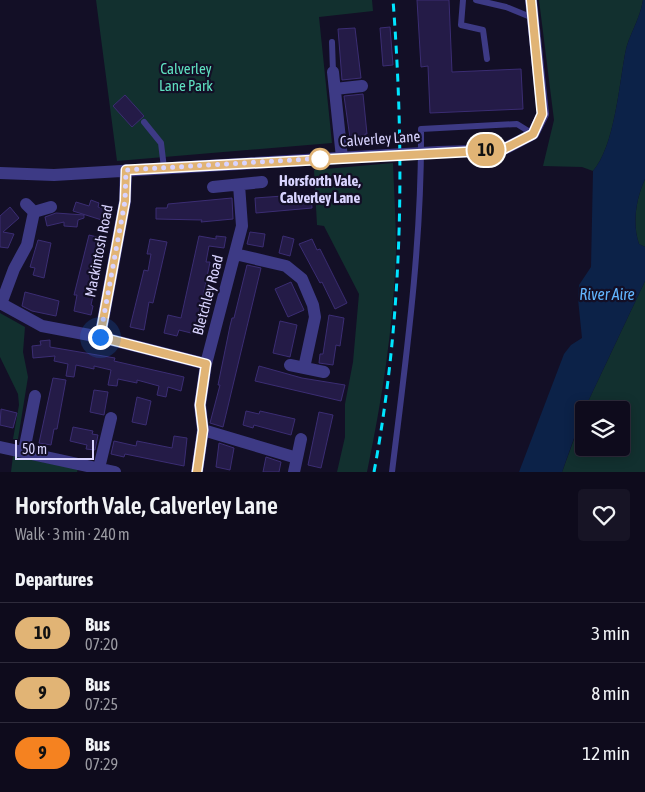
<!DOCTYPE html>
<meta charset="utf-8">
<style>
:root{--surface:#0e0b1c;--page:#171425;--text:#f1f3f6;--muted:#9b9ba3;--line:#2e2b3b}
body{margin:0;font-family:"Asap Condensed",sans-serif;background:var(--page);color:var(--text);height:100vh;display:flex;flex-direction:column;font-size:19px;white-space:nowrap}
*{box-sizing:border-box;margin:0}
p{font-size:16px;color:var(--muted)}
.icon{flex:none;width:28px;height:28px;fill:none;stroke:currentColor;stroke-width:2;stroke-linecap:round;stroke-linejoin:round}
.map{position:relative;height:472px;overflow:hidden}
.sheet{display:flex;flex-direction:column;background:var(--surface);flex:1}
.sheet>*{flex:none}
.badge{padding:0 10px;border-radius:16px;font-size:18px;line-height:32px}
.controls{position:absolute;left:575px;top:401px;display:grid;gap:10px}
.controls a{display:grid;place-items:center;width:55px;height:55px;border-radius:5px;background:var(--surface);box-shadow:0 2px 12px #0003,0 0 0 1px var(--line);font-size:25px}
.scale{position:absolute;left:15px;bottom:12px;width:79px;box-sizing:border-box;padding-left:5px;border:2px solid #d9d4ff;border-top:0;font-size:14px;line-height:18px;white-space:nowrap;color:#d9d4ff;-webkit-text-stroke:4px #130f26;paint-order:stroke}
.you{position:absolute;width:25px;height:25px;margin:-12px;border:4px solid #fff;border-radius:50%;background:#1a73e8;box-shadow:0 0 0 8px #1a73e833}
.map>.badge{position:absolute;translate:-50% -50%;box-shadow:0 0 0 2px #fff}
h2{padding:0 15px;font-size:19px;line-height:45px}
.round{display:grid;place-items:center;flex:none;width:52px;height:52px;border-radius:5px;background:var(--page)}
.headline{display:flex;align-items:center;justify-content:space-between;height:85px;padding:0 15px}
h1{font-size:24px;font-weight:600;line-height:38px}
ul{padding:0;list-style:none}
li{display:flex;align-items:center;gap:15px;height:60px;padding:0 15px;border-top:1px solid var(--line)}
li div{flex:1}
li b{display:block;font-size:19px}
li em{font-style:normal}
li .badge{min-width:55px;font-weight:700;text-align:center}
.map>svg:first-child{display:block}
</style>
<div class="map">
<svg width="645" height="472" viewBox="0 0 645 472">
<rect width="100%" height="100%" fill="#130f26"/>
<path fill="#12302f" d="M96,0h276l1,11 -54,6 13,126 -215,18z
M539,0h104c-3,20 -15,36 -18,54 -6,33 -11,93 -32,117l-11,-4 -39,-1 11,-46z
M393,163c1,29 3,58 3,87 -2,74 -14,150 -29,222h-30l8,-35v-33l8,-42 6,-68 -35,-68 -7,-1 -3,-55z
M645,179v68l-6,-3c-7,-20 -3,-46 6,-65z
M645,281v191h-83l22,-60v36h37v-38h-37z
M0,313l25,14 -2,25 5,25 -10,62h-5l6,-34 -1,-11 -18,-37z
M13,456l65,13 -1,3h-66z"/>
<path fill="#0c2248" d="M643,0h2v179c-9,19 -13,45 -6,65l6,3v34l-61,129 -22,62h-43l45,-118 7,-9 11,-7 -4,-39 1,-14 12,-18 2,-96c21,-24 26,-84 32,-117 3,-18 15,-34 18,-54z"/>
<path fill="#241b47" stroke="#3b2d73" d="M417,0h32l3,72 69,-3 2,40 -93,4 -2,-47 -7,1z
M390,27l3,38 -10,1 -3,-38z
M355,28l6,50 -19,2 -4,-51z
M363,94l4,40h-2l1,10 -15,1 -7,-49z
M125,95l19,21 -12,11 -19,-21z
M311,194l1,14 -56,5 -1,-15z
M232,198l1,21 -32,3 1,-2 -46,-1v-11h11l1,-4z
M91,200l8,3 -1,4 10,3 -3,11 -32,-10 3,-9 13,4z
M10,207l9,11 -16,14 11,2 -6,14 -8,-1v-31z
M56,213l28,2v3l-6,2 -1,7 -13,-1v-4l-17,4 -2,-9z
M250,232l15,2 -2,13 -16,-3z
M89,235l12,3 -2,11 4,1 -12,55 2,1 -2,9 -17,-4 3,-16h-3z
M199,236l17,3v-3l10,1 -2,11 -15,-2 -3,16h4l-11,54 7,1 -3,19 -24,-6 -2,6 -13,-3 4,-18 13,3z
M283,236l11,3 -4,17 -11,-3z
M150,239l17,3 -14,61 -4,-1 -5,28 -14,-3 14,-57 4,1 3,-17h-4z
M312,239l5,11 3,-1 27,54 -12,6 -13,-27 -2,1 -21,-39z
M38,240l13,3 -7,35 -11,-3 2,-7 -5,-1z
M247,265l14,3 -38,159 -13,-4 10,-38h-2l12,-59 2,-8h2z
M291,282l13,28 -16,7 -13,-28z
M25,292l34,9 -3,15 -24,-5 -10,-5z
M329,315l15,3 -4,28 -4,-1 -3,20 -14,-2 1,-9h3z
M280,321l17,4 -7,32 -17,-4z
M50,340v7l65,11 -1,3 70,16 -3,14 -13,-4 -2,10 -9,-2 2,-9 -22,-6v3l-19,-4 -1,7 -9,-1 3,-15 -17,-4v3l-18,-4 -2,12 -8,-1 2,-12 -14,-3 1,-5 -22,2 -1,-12 9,-1 -1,-4z
M259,366l43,12 43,7 -4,16 -86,-20z
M53,378l13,2 -9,49h-3l-3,16 -12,-2z
M94,390l14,2 -4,23 -14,-3z
M137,397l14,4 -5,24 -14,-3z
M1,409l16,4 -4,15 -13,-3z
M246,411l13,3 1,-3 35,8 -4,16 -37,-10 -1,3 -10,-3z
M319,412l14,3 -12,53 -13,-3z
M73,427l20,4 -1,3 6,1 -3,15 -9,-1 1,-4 -17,-4z
M174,436l13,2 -3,28 -59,-12 -1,3 -13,-3 3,-13 22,5 1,-5 35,7z
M219,443l15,5 -4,22 -14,-3z
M266,457l15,5 -2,10h-16z"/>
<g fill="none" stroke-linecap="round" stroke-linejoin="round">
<path stroke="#3d3a85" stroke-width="6" d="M463,0l-2,25 22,5 4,29
M476,0l30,7 27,11
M332,42l1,30
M144,122l17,21 3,25
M392,472c14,-114 30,-228 29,-343l96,-5 16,10"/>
<path stroke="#3d3a85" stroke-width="12" d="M333,72l9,86
M335,89l27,-3
M439,152l63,-2 31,-16 10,-20 -12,-114
M0,173l54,2 334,-20
M213,187l49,-5
M34,212l17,-5
M235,254l51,12 16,13 11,26 2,12 -11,51
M0,303l42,23 58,11 106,27
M1,304l13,-35 13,-24 7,-33 -8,-8
M100,337l25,-136 1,-31
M290,365l34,7
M203,430l94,28 4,-19
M0,447l115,25
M24,451l11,-55
M99,468l12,-50
M197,472l6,-42 -3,-25 6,-41 36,-138 -3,-41
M294,472l3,-14"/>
<path stroke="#00e5ff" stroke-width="3" stroke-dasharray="8 6" stroke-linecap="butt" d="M374,472c29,-156 31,-314 19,-472"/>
<path stroke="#3d3a85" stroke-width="12" d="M388,155l51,-3"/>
</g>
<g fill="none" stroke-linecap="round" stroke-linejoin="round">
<g stroke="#fff" stroke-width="11">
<path id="line" d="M197,472l6,-42 -3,-25 6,-41 -106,-27 25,-136 1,-31 376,-20 31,-16 9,-20 -11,-114"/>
</g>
<use href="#line" stroke="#e1b475" stroke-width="8"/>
<path stroke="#d9d4ff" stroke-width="5" stroke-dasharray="0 9" d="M100,337l25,-136 1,-31 200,-12 -6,1"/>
</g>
<circle fill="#fff" stroke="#e1b475" stroke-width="2.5" cx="320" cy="159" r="10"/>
<g text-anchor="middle" stroke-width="4.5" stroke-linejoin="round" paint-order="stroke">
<g font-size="15" fill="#5fe0c0" stroke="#130f26">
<text x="186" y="74">Calverley<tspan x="186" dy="17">Lane Park</tspan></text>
</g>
<g font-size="15" fill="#d9d4ff" stroke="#130f26">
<text transform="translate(380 139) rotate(-4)" y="5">Calverley Lane</text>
<text transform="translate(99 251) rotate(-79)" y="5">Mackintosh Road</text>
<text transform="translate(208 295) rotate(-75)" y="5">Bletchley Road</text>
</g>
<g font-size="15" font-weight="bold" fill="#d9d4ff" stroke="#130f26">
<text x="320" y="186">Horsforth Vale,<tspan x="320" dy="17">Calverley Lane</tspan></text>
</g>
<g font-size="16" font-style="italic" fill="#62b6ff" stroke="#130f26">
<text x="607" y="300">River Aire</text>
</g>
</g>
</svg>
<div class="controls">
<a><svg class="icon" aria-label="layers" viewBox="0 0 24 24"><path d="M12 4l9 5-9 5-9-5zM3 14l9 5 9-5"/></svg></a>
</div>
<div class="scale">50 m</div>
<div class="you" style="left:100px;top:337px"></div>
<b class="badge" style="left:486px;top:150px;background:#e1b475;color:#111">10</b>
</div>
<section class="sheet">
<div class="headline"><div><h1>Horsforth Vale, Calverley Lane</h1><p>Walk · 3 min · 240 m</p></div><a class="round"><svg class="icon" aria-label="heart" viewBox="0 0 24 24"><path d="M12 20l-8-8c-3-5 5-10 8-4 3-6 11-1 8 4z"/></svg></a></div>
<h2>Departures</h2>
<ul>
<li><span class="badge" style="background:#e1b475;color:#111">10</span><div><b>Bus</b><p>07:20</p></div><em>3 min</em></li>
<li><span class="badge" style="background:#e1b475;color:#111">9</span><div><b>Bus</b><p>07:25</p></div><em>8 min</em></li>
<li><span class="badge" style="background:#f58220;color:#111">9</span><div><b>Bus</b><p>07:29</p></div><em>12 min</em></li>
</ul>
</section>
